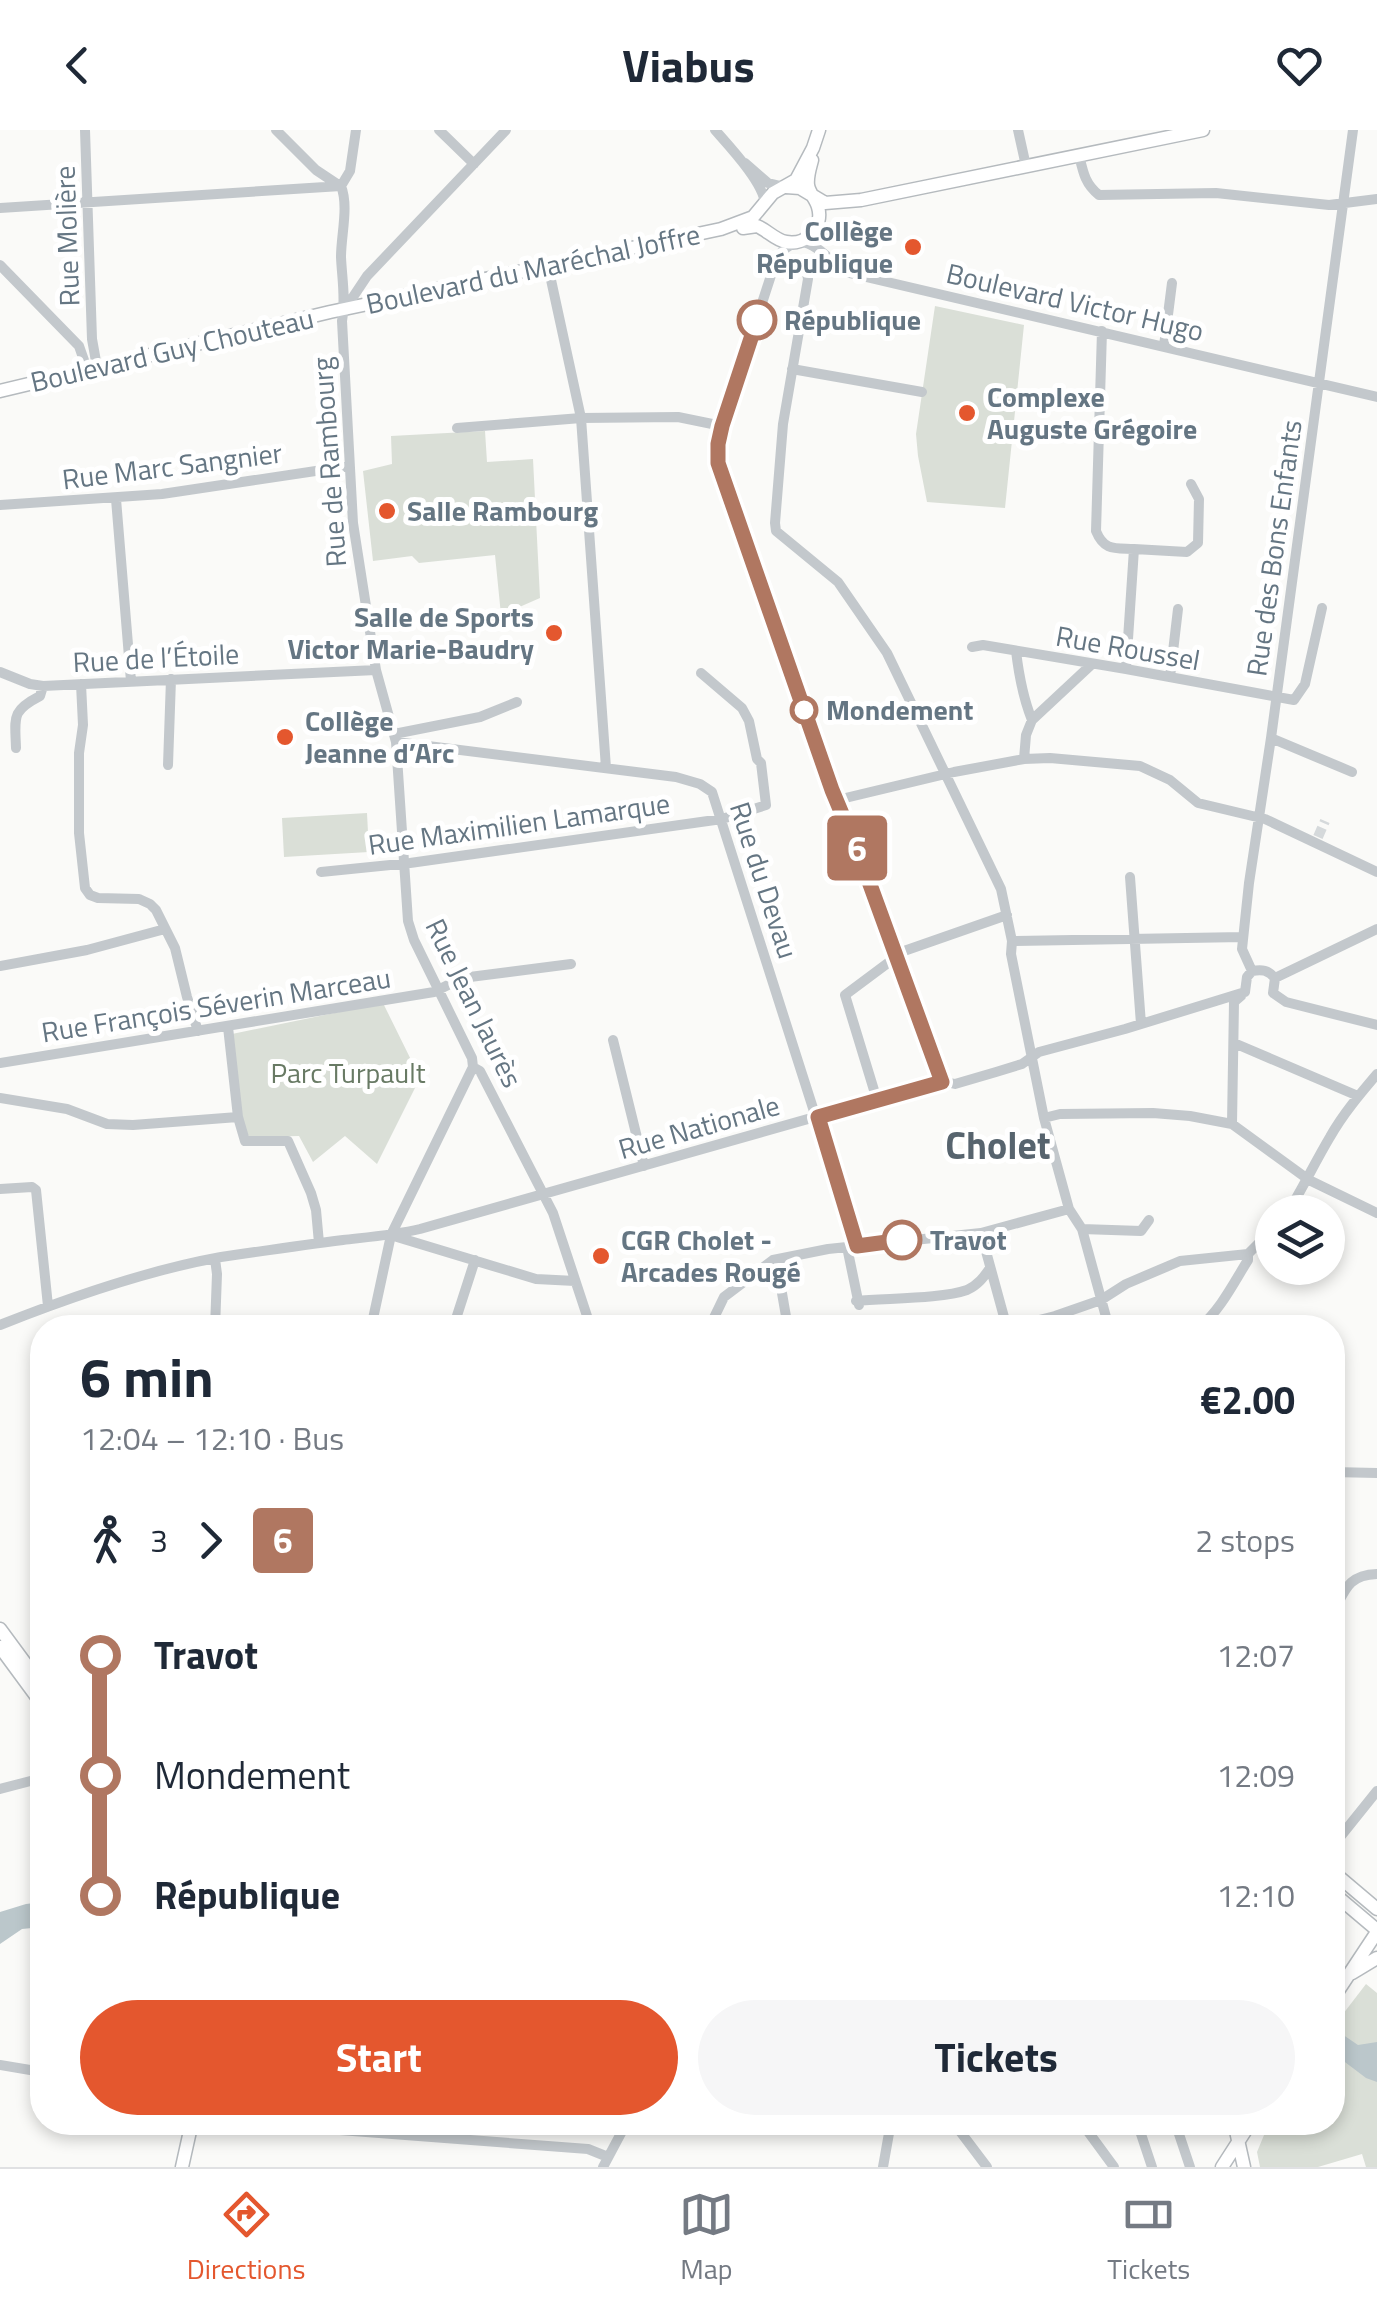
<!DOCTYPE html>
<meta charset="utf-8">
<style>
:root{--surface:#fff;--page:#f6f6f7;--text:#1f2937;--muted:#747a83;--line:#e0e1e3;--accent:#e4572e}
body{margin:0;font-family:"Titillium Web",sans-serif;background:var(--page);color:var(--text);height:100vh;display:flex;flex-direction:column;font-size:38px;white-space:nowrap}
*{box-sizing:border-box;margin:0}
p{font-size:32px;color:var(--muted)}
.icon{flex:none;width:55px;height:55px;fill:none;stroke:currentColor;stroke-width:2;stroke-linecap:round;stroke-linejoin:round}
.map{position:relative;flex:1;overflow:hidden}
.panel{position:absolute;left:30px;top:1185px;width:1315px;height:820px;display:flex;flex-direction:column;background:var(--surface);border-radius:40px;box-shadow:0 5px 15px #0003}
.panel>*{flex:none}
.badge{padding:0 20px;border-radius:8px;font-size:35px;line-height:65px}
.buttons{position:absolute;left:1255px;top:1065px;display:grid;gap:20px}
.buttons a{display:grid;place-items:center;width:90px;height:90px;border-radius:50%;background:var(--surface);box-shadow:0 5px 15px #0003;font-size:50px}
.map>.badge{position:absolute;translate:-50% -50%;box-shadow:0 0 0 5px #fff}
.legs{display:flex;align-items:center;gap:15px;height:110px;padding:0 50px;font-size:32px}
.legs p{margin-inline-start:auto}
.summary{display:flex;align-items:center;justify-content:space-between;height:170px;padding:0 50px}
h1{font-size:55px;font-weight:700;line-height:75px}
.primary-button{display:flex;gap:20px;margin-top:auto;padding:20px 50px}
.primary-button a{flex:1;height:115px;border-radius:60px;background:var(--accent);color:#fff;font-size:40px;font-weight:700;line-height:115px;text-align:center}
.primary-button a+a{background:var(--page);color:var(--text)}
ul{padding:0 50px;list-style:none}
li{display:flex;align-items:center;gap:35px;height:120px;font-size:38px}
li i{display:grid;place-items:center;width:15px;height:100%;margin:0 12px;background:currentColor}
li i::after{content:'';width:25px;height:25px;margin:-12px;border:8px solid;border-radius:50%;background:var(--surface)}
li p{margin-inline-start:auto}
li:first-child i{background:linear-gradient(#0000 50%,currentColor 0)}
li:last-child i{background:linear-gradient(currentColor 50%,#0000 0)}
header{display:flex;justify-content:space-between;align-items:center;height:130px;padding:0 50px;background:var(--surface);font-size:45px;font-weight:700}
.menu{display:flex;justify-content:space-around;align-items:center;height:140px;border-top:2px solid var(--line);background:var(--surface);font-size:28px;color:var(--muted)}
.menu a{display:grid;justify-items:center;gap:5px}
.menu .active{color:var(--accent)}
.map>svg:first-child{display:block}
</style>
<header><svg class="icon" aria-label="back" viewBox="0 0 24 24"><path d="M15 5l-7 7 7 7"/></svg>Viabus<svg class="icon" aria-label="heart" viewBox="0 0 24 24"><path d="M12 20l-8-8c-3-5 5-10 8-4 3-6 11-1 8 4z"/></svg></header>
<div class="map">
<svg width="1377" height="2037" viewBox="0 0 1377 2037">
<rect width="100%" height="100%" fill="#fafaf8"/>
<path fill="#dadfd7" d="M935,176l89,19 -19,183 -78,-6 -9,-46 -2,-22z
M485,301l2,31 46,-3 7,139 -39,17 -6,-60 -76,8 -7,-7 -39,5 -10,-90 29,-7 -1,-28z
M367,683l2,39 -85,5 -2,-39z
M383,873l37,75 -43,86 -32,-28 -32,26 -14,-26 -50,1 -9,-20 -8,-83z
M1366,1854l11,9v174h-11l-4,-13 -44,13h-58l-3,-15 12,-29 63,-1 1,-95z"/>
<path fill="#bbc7cb" d="M42,1772v25l-20,2 -22,15v-32l26,-8z
M1333,1898l25,17 19,-3v40l-11,-4 -33,-25z"/>
<g fill="none" stroke-linecap="round" stroke-linejoin="round">
<path stroke="#d5d9db" stroke-width="10" stroke-dasharray="10 5" stroke-linecap="butt" d="M1318,707l7,-16"/>
<g stroke="#b5babe" stroke-width="15">
<path id="major" d="M786,57l14,1 25,15 36,-3 342,-70
M743,98l14,-2c10,4 18,14 29,16 20,4 38,-15 32,-35 -2,-8 -9,-14 -10,-22 -1,-9 2,-17 4,-25
M0,261l330,-79 391,-83 32,-12 20,-24 23,-13 17,-32 6,-18
M0,1499l42,57
M0,1517l42,57
M1332,1741l45,38
M1332,1762l45,38
M1352,1843l25,-15
M1332,1870l45,-68
M1234,1992l10,45
M182,2037l10,-45
M1222,2037l29,-45"/>
</g>
<path stroke="#c3c8cc" stroke-width="10" d="M85,0l7,209 5,28
M276,0l40,40 24,16
M356,0l-6,41 -9,15c8,20 0,49 0,71 1,22 5,43 1,64l11,202 23,147 20,72 12,179 6,19 58,118 1,9 7,4 73,142 35,106 6,9
M439,0l35,34
M715,0c14,16 49,53 50,74
M1018,0l8,36
M1079,25c4,17 6,29 20,40l117,-2 113,12 48,-6
M745,33l23,20 17,4
M0,78l341,-22
M0,135l79,81 8,23
M548,136l33,152 25,350
M806,138l2,11 -25,145 -8,99 1,8 62,51 49,71 114,236 11,52 -1,13 33,164 25,91 13,20 27,99
M345,179l22,-33 139,-146
M1102,201l-6,200c8,20 19,17 38,18l-8,120
M1164,216l8,-63
M792,239l130,23
M457,298l124,-10 97,-1 44,9
M116,369l15,182
M0,375l162,-11 187,-28
M1134,419l53,3 11,-9 1,-44 -8,-15
M972,517l11,-2 143,24 168,31 11,-16 17,-76
M1016,521c3,25 7,47 16,69
M0,542l30,12 13,2 333,-16
M1170,547l8,-68
M81,554l2,41 -4,28v80l6,55 5,7 8,3 41,1 11,5 6,6 19,38 12,49 11,34
M394,604l86,-17 37,-15
M1271,608l81,34
M396,612l280,35 24,7 12,8 145,454
M16,618c-1,-31 -5,-37 24,-52l3,-10
M1024,629l2,-24 6,-15 60,-56
M168,635l3,-86
M837,670l117,-28 70,-13 26,-1 90,8 30,14 28,23 67,16 112,53
M321,742l89,-9 312,-44 44,-14 -5,-42 -4,-4 -8,-38 -7,-13 -41,-35
M1130,747l11,147
M1012,811l231,-4
M0,836l87,-16 78,-21
M1252,841l-10,-22 7,-66 22,-145 82,-608
M1275,848l102,-49
M1245,862l2,-15 5,-6c10,-2 16,-1 23,7l-2,15 13,9 91,23
M228,897l10,90 7,24h43l23,52 5,17 3,33
M613,910l31,126
M1234,913l124,53
M0,933l434,-71 28,-14 109,-14
M942,951l-82,-224 -28,-67 -114,-327v-19l4,-18 55,-169c29,-36 47,3 72,16l528,124
M0,968l67,11 40,15 26,1 105,-8
M877,970l-32,-105 59,-44 103,-36
M1044,988l16,-4 93,-1 37,3 42,8 77,56 68,33
M1232,994l2,-122 7,-6
M0,1059l32,-2 4,3 12,116
M1288,1082c15,-24 27,-50 42,-75 13,-23 30,-43 47,-63
M1082,1099l59,2 8,-11
M981,1103l26,95
M397,1107l139,42 39,2
M847,1117l12,58
M215,1129l2,15 -2,54
M773,1130l4,4 11,64
M856,1171c30,-3 86,-2 111,-11 11,-5 17,-13 23,-22
M0,1195c68,-27 149,-55 221,-68 41,-6 82,-12 122,-17 26,-3 51,-5 77,-11l522,-148 13,3 41,-12 26,-8 17,-12 86,-23 120,-37
M371,1198l20,-93 82,-168
M453,1198l22,-68
M709,1198l15,-31 49,-37 55,-11 153,-16 88,-24
M1008,1198l47,-12 46,-16 25,-16 54,-23 68,-7
M1199,1198c22,-19 34,-44 49,-68v-6l24,-24
M1332,1342l45,1
M1332,1485c13,-24 15,-40 45,-41
M0,1659l42,-11
M1332,1717l45,-56
M0,1935l42,7
M234,1992l354,27 20,8
M953,1992l34,45
M1081,1992l33,45
M1137,1992l15,45
M1175,1992l15,45
M603,2037l24,-45
M883,2037l8,-45"/>
<use href="#major" stroke="#fff" stroke-width="12"/>
</g>
<g fill="none" stroke-linecap="round" stroke-linejoin="round">
<g stroke="#fff" stroke-width="22">
<path id="line-1" d="M757,190l-35,106 -4,18v19l114,327 28,67 82,225 -124,35 39,129 45,-6"/>
</g>
<use href="#line-1" stroke="#b07761" stroke-width="15"/>
</g>
<g fill="#e4572e" stroke="#fff" stroke-width="4">
<circle cx="913" cy="117" r="10"/>
<circle cx="967" cy="283" r="10"/>
<circle cx="387" cy="381" r="10"/>
<circle cx="554" cy="503" r="10"/>
<circle cx="285" cy="607" r="10"/>
<circle cx="601" cy="1126" r="10"/>
</g>
<g fill="#fff" stroke="#b07761" stroke-width="5">
<circle cx="757" cy="190" r="18"/>
<circle cx="804" cy="580" r="12"/>
<circle cx="902" cy="1110" r="18"/>
</g>
<g text-anchor="middle" stroke-width="10" stroke-linejoin="round" paint-order="stroke">
<g font-size="28" font-weight="bold" fill="#657683" stroke="#fff" text-anchor="start">
<text x="893" y="111" text-anchor="end">Collège<tspan x="893" dy="32">République</tspan></text>
<text x="987" y="277">Complexe<tspan x="987" dy="32">Auguste Grégoire</tspan></text>
<text x="407" y="391">Salle Rambourg</text>
<text x="534" y="497" text-anchor="end">Salle de Sports<tspan x="534" dy="32">Victor Marie-Baudry</tspan></text>
<text x="305" y="601">Collège<tspan x="305" dy="32">Jeanne d’Arc</tspan></text>
<text x="621" y="1120">CGR Cholet -<tspan x="621" dy="32">Arcades Rougé</tspan></text>
</g>
<g font-size="28" fill="#657683" stroke="#fff">
<text transform="translate(67 106) rotate(-92)" y="10">Rue Molière</text>
<text transform="translate(533 139) rotate(-12)" y="10">Boulevard du Maréchal Joffre</text>
<text transform="translate(1075 172) rotate(13)" y="10">Boulevard Victor Hugo</text>
<text transform="translate(172 220) rotate(-13)" y="10">Boulevard Guy Chouteau</text>
<text transform="translate(329 332) rotate(-94)" y="10">Rue de Rambourg</text>
<text transform="translate(172 336) rotate(-7)" y="10">Rue Marc Sangnier</text>
<text transform="translate(1274 418) rotate(-82)" y="10">Rue des Bons Enfants</text>
<text transform="translate(1128 518) rotate(10)" y="10">Rue Roussel</text>
<text transform="translate(156 528) rotate(-3)" y="10">Rue de l’Étoile</text>
<text transform="translate(519 694) rotate(-8)" y="10">Rue Maximilien Lamarque</text>
<text transform="translate(764 750) rotate(72)" y="10">Rue du Devau</text>
<text transform="translate(474 873) rotate(64)" y="10">Rue Jean Jaurès</text>
<text transform="translate(216 875) rotate(-9)" y="10">Rue François Séverin Marceau</text>
<text transform="translate(699 997) rotate(-16)" y="10">Rue Nationale</text>
</g>
<g font-size="28" font-weight="bold" fill="#657683" stroke="#fff" text-anchor="start">
<text x="784" y="200">République</text>
<text x="826" y="590">Mondement</text>
<text x="930" y="1120">Travot</text>
</g>
<g font-size="28" fill="#687a64" stroke="#fff">
<text x="348" y="953">Parc Turpault</text>
</g>
<g font-size="38" font-weight="bold" fill="#57646e" stroke="#fff">
<text x="998" y="1029">Cholet</text>
</g>
</g>
</svg>
<div class="buttons">
<a><svg class="icon" aria-label="layers" viewBox="0 0 24 24"><path d="M12 4l9 5-9 5-9-5zM3 14l9 5 9-5"/></svg></a>
</div>
<b class="badge" style="left:857px;top:718px;background:#b07761;color:#fff">6</b>
<section class="panel">
<div class="summary"><div><h1>6 min</h1><p>12:04 – 12:10 · Bus</p></div><b>€2.00</b></div>
<div class="legs"><svg class="icon" aria-label="walk" viewBox="0 0 24 24"><circle cx="13" cy="4" r="2"/><path d="M13 8l-2 6 4 7M11 14l-3 7M7 12l3-4h3l4 4"/></svg>3<svg class="icon" aria-label="forward" viewBox="0 0 24 24"><path d="M9 5l7 7-7 7"/></svg><b class="badge" style="background:#b07761;color:#fff">6</b><p>2 stops</p></div>
<ul>
<li><i style="color:#b07761"></i><b>Travot</b><p>12:07</p></li>
<li><i style="color:#b07761"></i><span>Mondement</span><p>12:09</p></li>
<li><i style="color:#b07761"></i><b>République</b><p>12:10</p></li>
</ul>
<div class="primary-button"><a>Start</a><a>Tickets</a></div>
</section>
</div>
<nav class="menu">
<a class="active"><svg class="icon" aria-label="directions" viewBox="0 0 24 24"><path d="M12 3l9 9-9 9-9-9zM9 14v-3h6M13 9l2 2-2 2"/></svg>Directions</a>
<a><svg class="icon" aria-label="map" viewBox="0 0 24 24"><path d="M3 6l6-2 6 2 6-2v14l-6 2-6-2-6 2zM9 4v14M15 6v14"/></svg>Map</a>
<a><svg class="icon" aria-label="tickets" viewBox="0 0 24 24"><path d="M3 7h18v10H3zM15 7v10"/></svg>Tickets</a>
</nav>
